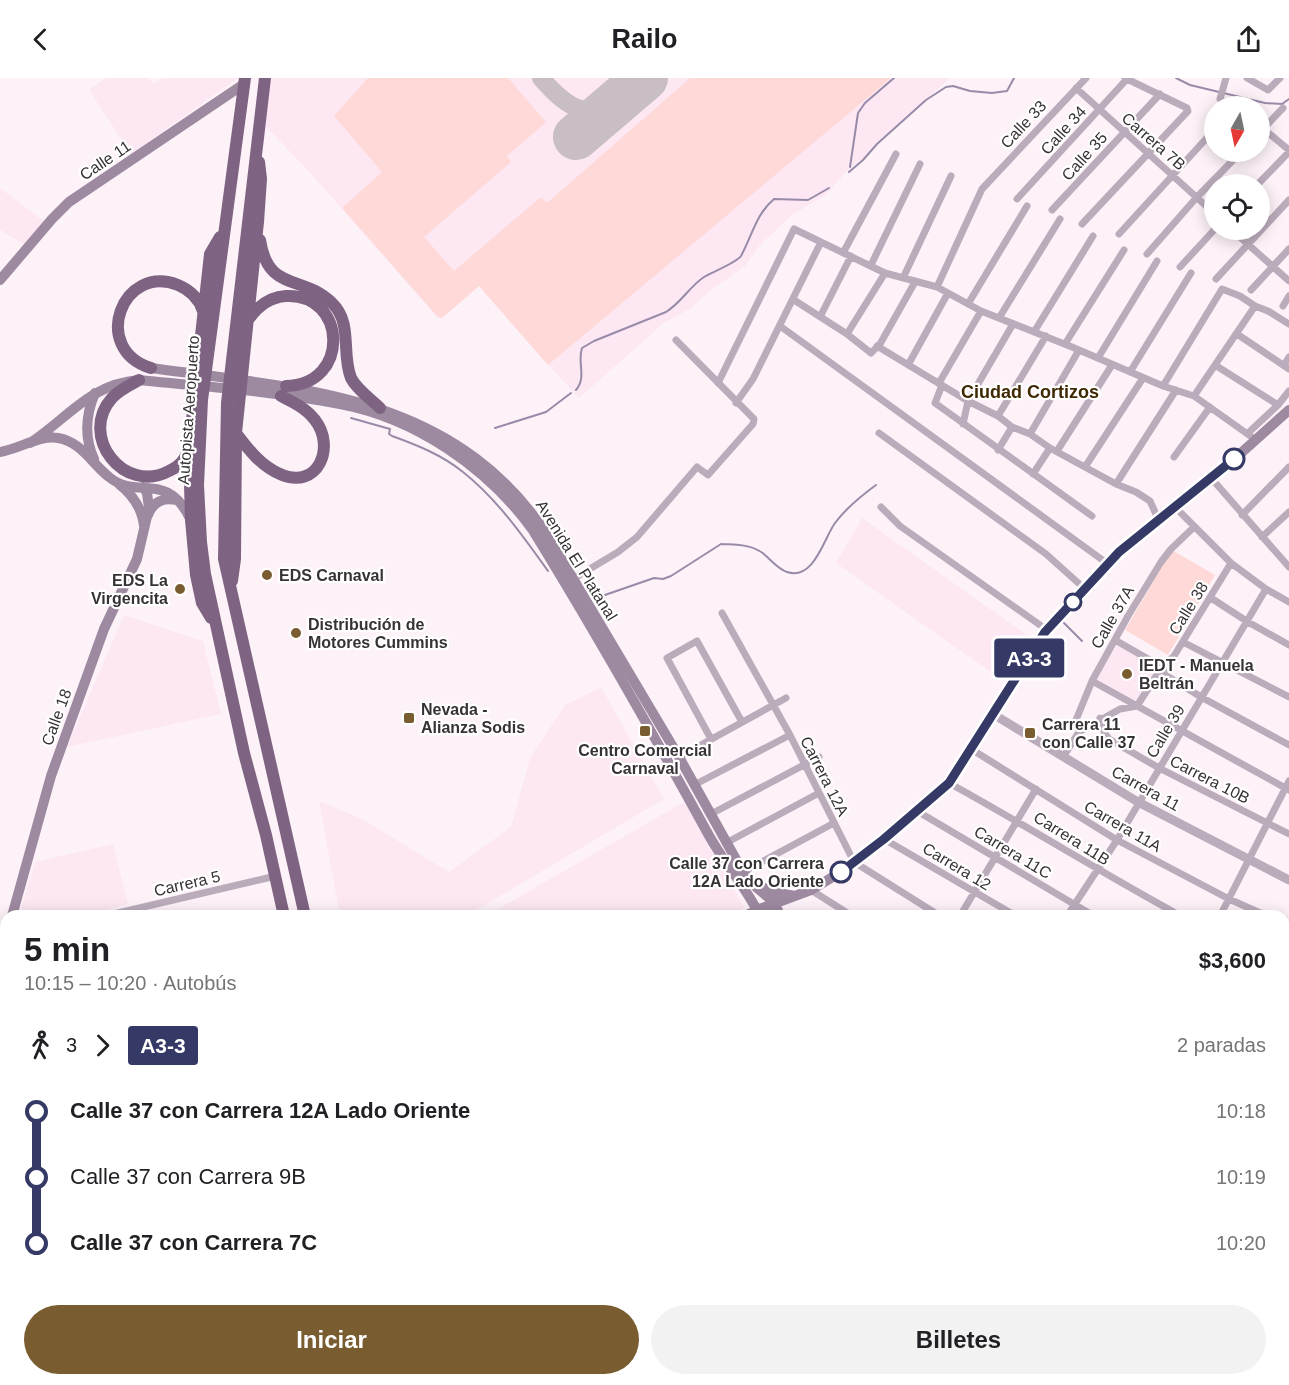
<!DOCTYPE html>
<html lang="es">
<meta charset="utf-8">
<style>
:root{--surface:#fff;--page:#f2f2f2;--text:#202124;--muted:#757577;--accent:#795d30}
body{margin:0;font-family:Helvetica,sans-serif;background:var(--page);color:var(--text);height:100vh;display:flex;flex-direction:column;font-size:22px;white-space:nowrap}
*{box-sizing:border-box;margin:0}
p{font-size:20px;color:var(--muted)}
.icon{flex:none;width:33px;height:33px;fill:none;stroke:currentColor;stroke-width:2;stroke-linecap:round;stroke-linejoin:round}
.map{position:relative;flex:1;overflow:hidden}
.panel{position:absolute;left:0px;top:832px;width:1290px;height:476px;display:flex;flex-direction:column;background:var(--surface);border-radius:18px 18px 0 0;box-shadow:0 3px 15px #0003}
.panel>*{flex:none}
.badge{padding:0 12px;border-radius:4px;font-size:21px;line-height:39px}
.needle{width:39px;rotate:189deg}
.controls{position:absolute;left:1204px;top:18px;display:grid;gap:12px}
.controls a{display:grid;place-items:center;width:66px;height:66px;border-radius:50%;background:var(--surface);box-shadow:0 3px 15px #0003;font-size:30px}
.map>.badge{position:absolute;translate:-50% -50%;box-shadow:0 0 0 3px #fff}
.legs{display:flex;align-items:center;gap:9px;height:66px;padding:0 24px;font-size:20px}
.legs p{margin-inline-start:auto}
.summary{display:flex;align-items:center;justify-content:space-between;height:102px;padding:0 24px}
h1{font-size:33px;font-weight:600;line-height:45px}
.action{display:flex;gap:12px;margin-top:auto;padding:12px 24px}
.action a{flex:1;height:69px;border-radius:36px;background:var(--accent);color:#fff;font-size:24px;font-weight:600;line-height:69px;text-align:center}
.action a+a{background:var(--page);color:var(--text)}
ul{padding:0 24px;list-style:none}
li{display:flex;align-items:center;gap:21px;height:66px;font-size:22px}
li i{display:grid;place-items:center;width:9px;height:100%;margin:0 8px;background:currentColor}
li i::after{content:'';width:15px;height:15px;margin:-8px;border:4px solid;border-radius:50%;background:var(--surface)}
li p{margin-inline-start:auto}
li:first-child i{background:linear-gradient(#0000 50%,currentColor 0)}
li:last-child i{background:linear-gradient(currentColor 50%,#0000 0)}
header{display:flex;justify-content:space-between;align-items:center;height:78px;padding:0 24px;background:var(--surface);font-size:27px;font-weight:600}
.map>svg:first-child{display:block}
</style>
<header><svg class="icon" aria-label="back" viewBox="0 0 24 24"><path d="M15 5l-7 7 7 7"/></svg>Railo<svg class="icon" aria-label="share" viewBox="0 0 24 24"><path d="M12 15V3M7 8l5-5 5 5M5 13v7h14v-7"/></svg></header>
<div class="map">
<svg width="1289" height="1307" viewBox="0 0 1289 1307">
<rect width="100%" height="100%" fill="#fef2f9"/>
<path fill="#fce7f3" d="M106,0h43l4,6 10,-6h75l-107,76 -42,-64z
M272,0h678l-75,66 -12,14 -18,15 -19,22 -33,19 -33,31 -15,21 -35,25 -19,17 -27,15 -85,75 -31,-33 -69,-79 -37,32 -5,-1 -124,-141 -51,-54z
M0,110l45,34 -20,23 -25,-15z
M862,440l169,120 -29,42 -166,-117z
M124,537l79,26 18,73 -154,33z
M1117,567l40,23 -21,35 -40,-22z
M601,609l63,112 -198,117h-126l-21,-115 43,18 87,53 62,-45 19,-69 35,-53z
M684,724l60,105 -12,9h-246z
M113,766l15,60 -46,12h-63l16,-54z
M4,895h2v103l-6,2v-89z"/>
<path fill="#ffd9d7" d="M368,0h140l38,44 -39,34 4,6 -87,75 30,34 87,-74 6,6 143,-125h201l-343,287 -69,-79 -37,32 -4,-1 -96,-109 40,-36 -48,-56z
M1172,472l43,25 -47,80 -43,-25z
M73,1302h46l-3,5h-36z
M753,1302h56l16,5h-61z"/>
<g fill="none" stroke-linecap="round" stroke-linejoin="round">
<path stroke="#988ba8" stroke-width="2" d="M1176,0l14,7 75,18 17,1 7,-5
M850,89l8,-54 7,-10 29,-25
M849,94l14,-12 14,-16 49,-44 20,-13 7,-1 17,5 22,2 15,-2 7,-13
M576,312c11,-13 1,-27 6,-42l12,-7 72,-29c16,-10 23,-25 38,-35 8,-5 32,-14 37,-21 11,-20 15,-42 33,-57l34,1 21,-12
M351,340l39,11 -1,5 3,2c25,9 50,19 71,36 34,27 60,64 85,99
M495,350l51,-16 25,-19
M593,518h9l52,-18 9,1 8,-3 50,-32c15,1 32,0 44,11 7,6 13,14 22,17 27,9 37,-34 48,-49 11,-15 26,-27 41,-38
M1061,542l21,21
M1284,976l5,3
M0,1240l6,-5
M748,1302l11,5
M904,1302l8,5"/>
<path stroke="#c8bec4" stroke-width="18" d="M541,0c28,32 46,44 85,17"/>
<path stroke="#c8bec4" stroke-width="46" d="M576,59l69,-59"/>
<path stroke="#bbacbc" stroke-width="7" d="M1226,0l-6,21 11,7
M1247,0l21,12 12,-12
M1076,10l139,126
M1260,48l29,24
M1262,52l21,-22
M1258,106l31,-32
M1017,121l110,-120
M1052,132l108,-116
M1082,146l106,-113 -1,-3 -62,-30
M1232,152l57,51
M1119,156l96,-105
M843,175l53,-99
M1147,176l50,-57 44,-45
M871,187l49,-101
M1180,189l35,-38
M903,200l48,-102
M1216,201l73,-79
M937,209l45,-98 104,-111
M1251,212l38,-41
M794,222l53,34 24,19 9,-9 35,-62
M968,226l59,-98
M1283,228l6,-10
M820,239l31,-61
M999,240l61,-99
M780,248l328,238
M1034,254l59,-96
M847,256l38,-61
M1237,256l52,35
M1065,266l59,-94
M877,268l91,55 30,15 14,11 18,7 20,14 66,36 20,8 14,9 9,20
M1098,280l59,-97
M908,287l40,-72
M1215,287l63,40
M1284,287l5,-8
M1130,294l61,-99
M718,305l76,-154 91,44 52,14 44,24 91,36 91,39 31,10 62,44
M939,305l42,-72
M942,307l-7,18 157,113
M1163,308l59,-97 18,7 15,10 13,5 21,13
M1194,318l61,-90
M736,325l17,-24 68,-137
M998,338l48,-80
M963,346l5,-23 45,-77
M879,355l167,121 39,35
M1248,355l30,-28 11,-14
M1030,356l49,-84
M998,372l14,-23
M1057,373l55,-86
M1174,379l36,-50
M1085,389l58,-89
M1033,396l17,-26
M1212,401l77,88
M1116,406l60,-94
M881,429l19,19 147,104
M1175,429l56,56 35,26 23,13
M1242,437l47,-48
M1262,459l27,-25
M573,501l45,-27 19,-15 60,-70 11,8 45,-51 1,-5 -78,-79
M1211,520l37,24 41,23
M722,535l68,122 64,127 86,54
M1115,562l47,27 5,9 34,21 88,48
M1183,564l106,55
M1092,603l197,109
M1100,640l4,14 5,7 50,29 130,66
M1079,654l-3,-12 16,-39 36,-65 33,-54 10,-13 23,-22
M711,661l-44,-81 30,-17 45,81
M971,671l146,91 112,59 38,17
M679,679l107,-59
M1063,679l16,-25 41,-23 17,-3 25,-39 12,-11 57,-93
M949,705c78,43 153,90 232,133
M694,707l96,-50
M917,733l177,105
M711,736l108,-57
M884,761l132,77
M726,765l93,-50
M743,794l91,-49
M811,812l41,26
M105,838l171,-40
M960,838l76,-127
M1067,838l50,-76 149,-251
M1220,838l69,-135
M1284,846l5,3
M1284,888l5,2
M1284,942l5,3
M1284,995l5,-2
M1284,1059l5,-7
M0,1091l6,-4
M1284,1121l5,-8
M1284,1179l5,-8
M1284,1241l5,-8
M0,1300l8,7
M251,1302l11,5
M707,1302l11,5
M1119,1302l8,5
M124,1307l3,-5
M192,1307l3,-5
M321,1307l2,-5
M332,1307l3,-5
M567,1307l1,-5
M598,1307l1,-5
M632,1307l1,-5
M666,1307l2,-5
M698,1307l1,-5
M960,1307l3,-5
M1001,1307l3,-5
M1040,1307l3,-5
M1080,1307l4,-5
M1160,1307l4,-5
M1202,1307l3,-5
M1272,1307l17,-6"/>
<path stroke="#bbacbc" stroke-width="9" d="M993,636l145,88 151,78"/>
<path stroke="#9d89a0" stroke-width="10" d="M0,202l52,-61 17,-17 175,-118
M151,290c151,21 301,25 395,165l133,224 64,115 14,16 18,15 5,13
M30,365c38,-25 60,-59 109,-63 66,7 135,11 201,24 75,14 147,63 192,125 61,99 119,201 175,303 16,30 39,55 53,84
M0,374c19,-3 39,-17 58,-14 24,4 34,26 51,39 29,24 57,-8 82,43
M94,381c-10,-22 -8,-45 1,-66
M119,406c14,11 23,24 25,42
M148,437c5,-13 15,-18 28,-15
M761,809l17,6 17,3
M12,838l39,-140 53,-147 33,-70 12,-51 -2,-15 -4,-6
M745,838l12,-6 54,-20 30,-18 43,-33 65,-56 96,-151 74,-80 93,-73 77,-69
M0,881l6,-21
M1284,1279h5
M826,1302l18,5
M857,1302l18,5
M1242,1307l4,-5"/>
<path stroke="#7e6482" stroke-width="12" d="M245,0l-43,322 -4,85 3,57 4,32 39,179 22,82 18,81
M265,0l-38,325 -3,156 81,357
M260,162c8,53 43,34 72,63 21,20 9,50 19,75 6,12 20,21 29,30
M248,242c9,-13 21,-23 38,-24 61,-3 65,89 0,90
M151,290c-61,-19 -29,-105 27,-83 12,5 21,14 25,26
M139,302c-9,5 -20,10 -27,18 -34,38 12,97 57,73 11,-5 17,-12 20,-24
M236,355c12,16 25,33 44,41 38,17 56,-27 35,-54 -9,-12 -22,-18 -34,-24
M232,503l3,-22 1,-126 22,-211 3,-43 -2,-17
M211,540l-9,-15 -6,-28 -5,-55 -1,-36v-41l4,-44 16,-145 10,-17
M390,1302l1,5
M412,1302l1,5"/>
</g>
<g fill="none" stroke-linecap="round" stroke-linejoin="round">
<g stroke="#fff" stroke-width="14">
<path id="line-1" d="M841,794l43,-33 65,-56 96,-151 74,-80 115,-93"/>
</g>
<use href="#line-1" stroke="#343965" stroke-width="9"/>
</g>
<g fill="#fff" stroke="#343965" stroke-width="3">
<circle cx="1234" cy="381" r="10"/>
<circle cx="1073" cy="524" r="8"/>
<circle cx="841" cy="794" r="10"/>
</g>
<g fill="#795d30" stroke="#fff" stroke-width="2">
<circle cx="267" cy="497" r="6"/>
<circle cx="180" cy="511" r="6"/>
<circle cx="296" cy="555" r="6"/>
<circle cx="1127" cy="596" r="6"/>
<rect x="403" y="634" width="12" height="12" rx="3"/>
<rect x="639" y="647" width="12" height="12" rx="3"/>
<rect x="1024" y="649" width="12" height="12" rx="3"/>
</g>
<g text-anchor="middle" stroke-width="4.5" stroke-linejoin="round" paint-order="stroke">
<g font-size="16" fill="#373235" stroke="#fff">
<text transform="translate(1023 46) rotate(-47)" y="6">Calle 33</text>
<text transform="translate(1063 52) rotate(-48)" y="6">Calle 34</text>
<text transform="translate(1154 63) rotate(41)" y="6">Carrera 7B</text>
<text transform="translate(1084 78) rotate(-48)" y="6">Calle 35</text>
<text transform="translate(105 82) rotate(-34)" y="6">Calle 11</text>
<text transform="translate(188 332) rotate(-86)" y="6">Autopista Aeropuerto</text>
<text transform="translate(577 482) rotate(58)" y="6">Avenida El Platanal</text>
<text transform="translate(1188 530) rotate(-58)" y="6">Calle 38</text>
<text transform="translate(1112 539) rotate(-60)" y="6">Calle 37A</text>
<text transform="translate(56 639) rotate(-70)" y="6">Calle 18</text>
<text transform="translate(1165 653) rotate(-59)" y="6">Calle 39</text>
<text transform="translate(825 698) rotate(63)" y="6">Carrera 12A</text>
<text transform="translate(1210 701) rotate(27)" y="6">Carrera 10B</text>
<text transform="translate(1146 710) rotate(29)" y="6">Carrera 11</text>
<text transform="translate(1123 748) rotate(30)" y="6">Carrera 11A</text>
<text transform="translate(1072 760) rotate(32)" y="6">Carrera 11B</text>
<text transform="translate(1013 774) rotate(31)" y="6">Carrera 11C</text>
<text transform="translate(957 788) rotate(31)" y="6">Carrera 12</text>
<text transform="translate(187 805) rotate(-13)" y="6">Carrera 5</text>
</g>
<g font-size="16" font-weight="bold" fill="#373235" stroke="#fff" text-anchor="start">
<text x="279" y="503">EDS Carnaval</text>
<text x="168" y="508" text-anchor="end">EDS La<tspan x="168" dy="18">Virgencita</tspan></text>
<text x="308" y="552">Distribución de<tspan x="308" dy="18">Motores Cummins</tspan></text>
<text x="1139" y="593">IEDT - Manuela<tspan x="1139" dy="18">Beltrán</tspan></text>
<text x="421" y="637">Nevada -<tspan x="421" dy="18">Alianza Sodis</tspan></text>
<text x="1042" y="652">Carrera 11<tspan x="1042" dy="18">con Calle 37</tspan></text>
<text x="645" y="678" text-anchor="middle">Centro Comercial<tspan x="645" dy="18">Carnaval</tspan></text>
</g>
<g font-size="16" font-weight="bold" fill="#373235" stroke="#fff" text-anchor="end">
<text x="824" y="791">Calle 37 con Carrera<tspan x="824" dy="18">12A Lado Oriente</tspan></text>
</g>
<g font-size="18" font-weight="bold" fill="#3e2902" stroke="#fff">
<text x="1030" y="320">Ciudad Cortizos</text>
</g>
</g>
</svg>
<div class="controls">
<a><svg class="needle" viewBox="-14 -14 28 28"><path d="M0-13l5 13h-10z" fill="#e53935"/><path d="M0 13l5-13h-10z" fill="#757577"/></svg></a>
<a><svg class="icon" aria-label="locate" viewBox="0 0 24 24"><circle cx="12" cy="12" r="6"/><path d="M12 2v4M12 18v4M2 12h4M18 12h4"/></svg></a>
</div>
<b class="badge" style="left:1029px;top:580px;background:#343965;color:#fff">A3-3</b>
<section class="panel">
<div class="summary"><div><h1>5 min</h1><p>10:15 – 10:20 · Autobús</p></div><b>$3,600</b></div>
<div class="legs"><svg class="icon" aria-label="walk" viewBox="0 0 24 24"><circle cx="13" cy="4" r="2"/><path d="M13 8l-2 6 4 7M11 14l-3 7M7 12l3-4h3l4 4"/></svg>3<svg class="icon" aria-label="forward" viewBox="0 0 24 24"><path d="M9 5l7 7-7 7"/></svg><b class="badge" style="background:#343965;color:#fff">A3-3</b><p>2 paradas</p></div>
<ul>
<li><i style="color:#343965"></i><b>Calle 37 con Carrera 12A Lado Oriente</b><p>10:18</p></li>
<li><i style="color:#343965"></i><span>Calle 37 con Carrera 9B</span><p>10:19</p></li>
<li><i style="color:#343965"></i><b>Calle 37 con Carrera 7C</b><p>10:20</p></li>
</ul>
<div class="action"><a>Iniciar</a><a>Billetes</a></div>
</section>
</div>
